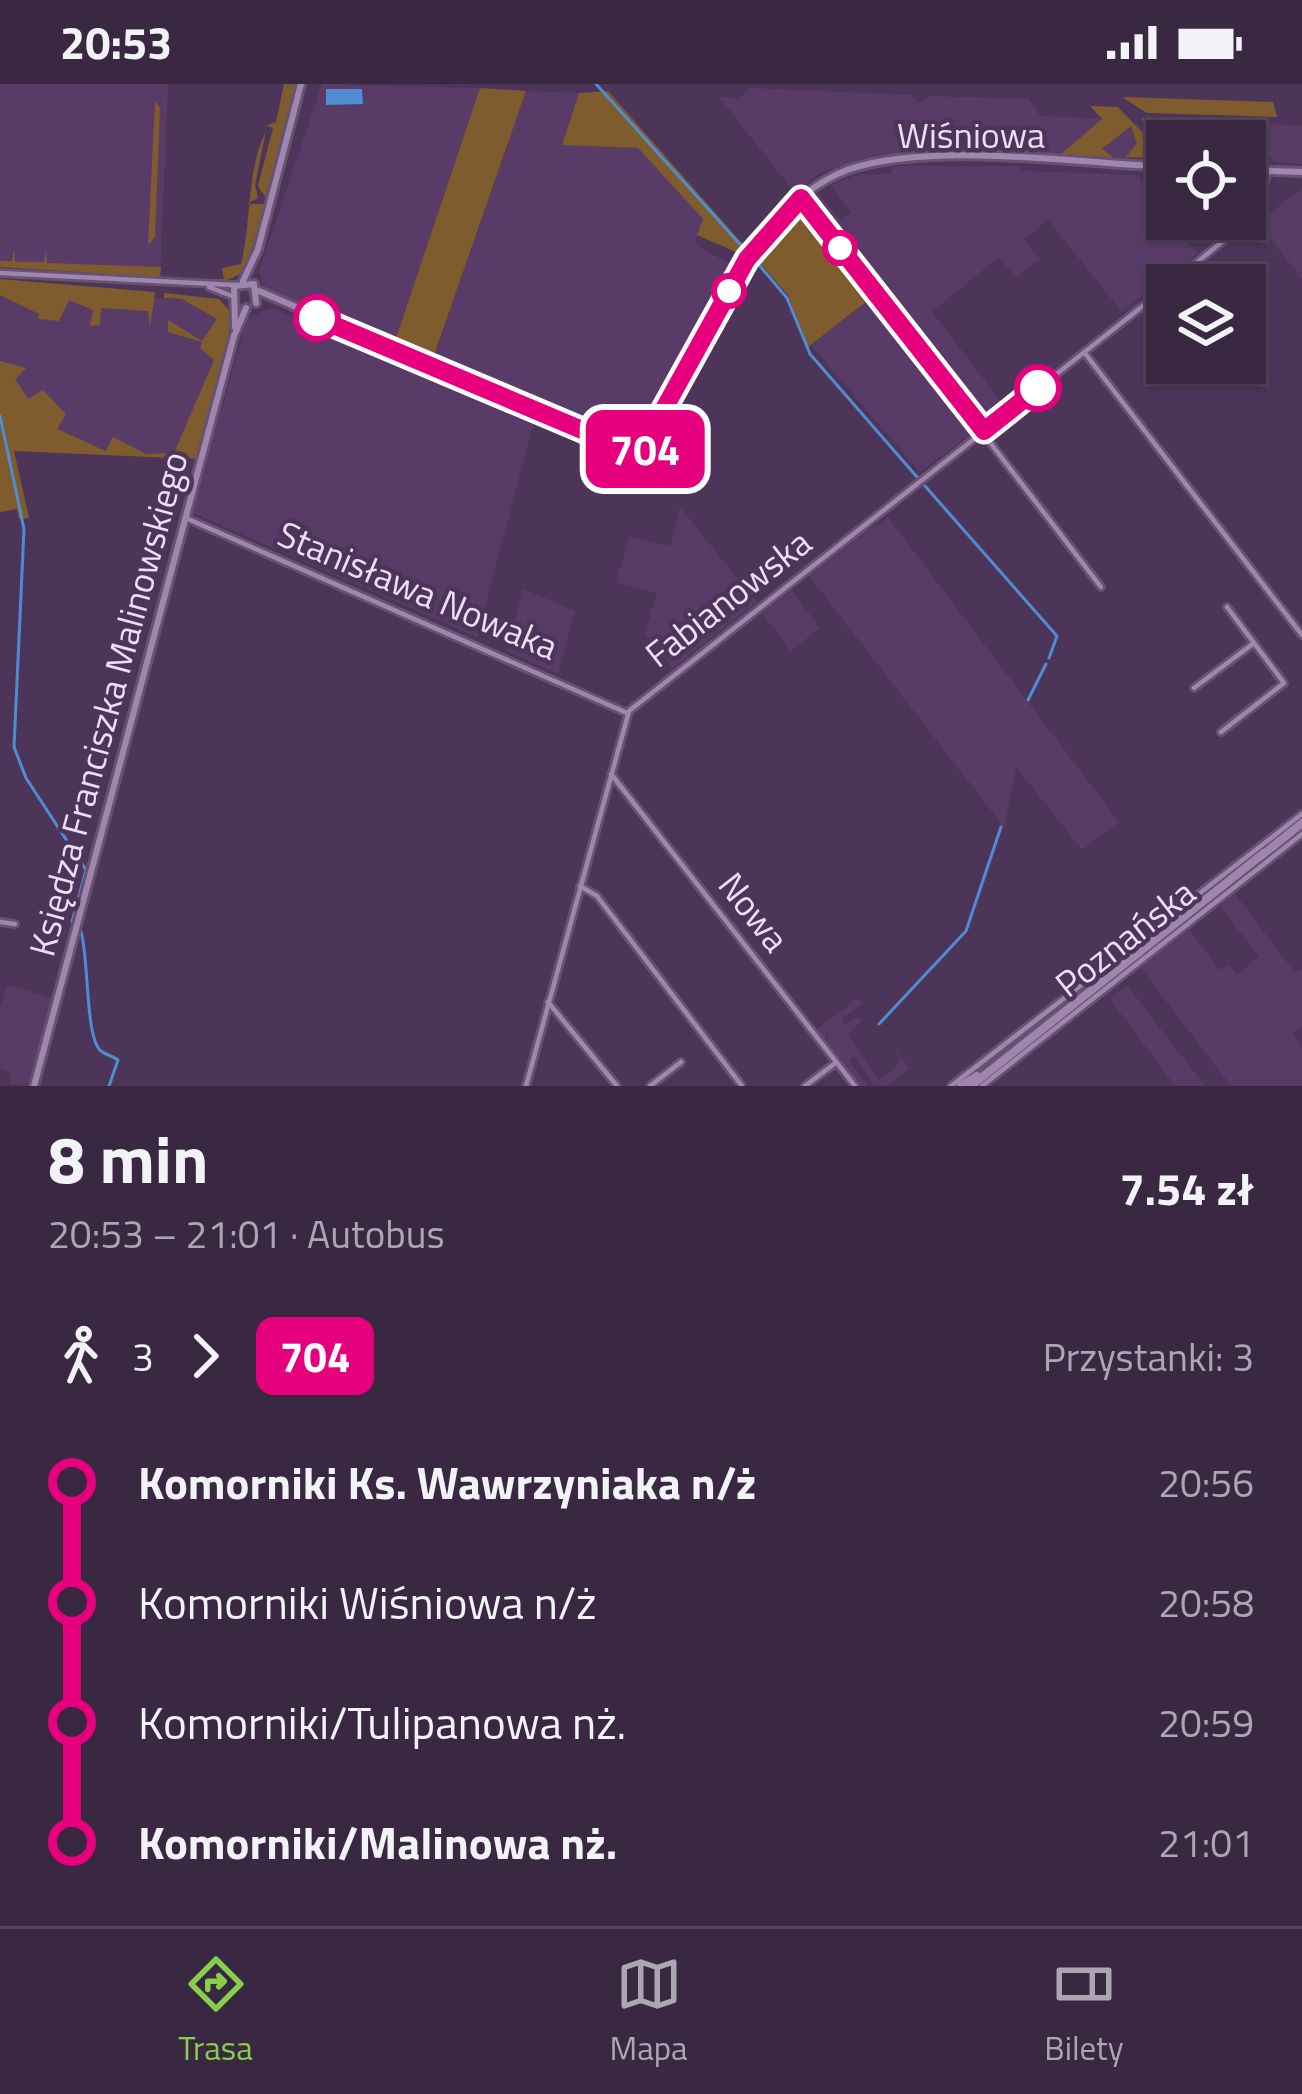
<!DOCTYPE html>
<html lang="pl">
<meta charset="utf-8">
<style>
:root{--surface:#3a2843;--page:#45344e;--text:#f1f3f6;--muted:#aba6b2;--line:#54445c;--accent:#87cf4a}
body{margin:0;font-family:"Titillium Web",sans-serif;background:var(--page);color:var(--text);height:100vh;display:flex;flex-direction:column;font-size:45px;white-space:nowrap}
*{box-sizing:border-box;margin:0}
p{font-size:39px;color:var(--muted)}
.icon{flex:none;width:66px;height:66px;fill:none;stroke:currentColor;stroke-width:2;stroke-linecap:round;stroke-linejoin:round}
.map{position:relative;height:1002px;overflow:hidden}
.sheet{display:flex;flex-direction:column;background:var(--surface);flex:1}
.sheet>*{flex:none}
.badge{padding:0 24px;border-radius:18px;font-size:42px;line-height:78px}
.buttons{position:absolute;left:1146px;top:36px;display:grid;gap:24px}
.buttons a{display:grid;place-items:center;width:120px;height:120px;border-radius:0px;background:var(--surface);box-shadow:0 3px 9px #0004,0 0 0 3px var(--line);font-size:60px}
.map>.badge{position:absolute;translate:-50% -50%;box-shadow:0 0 0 6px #fff}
.legs{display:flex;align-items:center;gap:18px;height:132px;padding:0 48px;font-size:39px}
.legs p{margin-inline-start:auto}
.headline{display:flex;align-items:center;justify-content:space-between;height:204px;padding:0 48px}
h1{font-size:66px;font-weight:700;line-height:90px}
ul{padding:0 48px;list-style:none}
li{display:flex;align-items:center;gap:42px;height:120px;font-size:45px}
li i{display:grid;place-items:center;width:18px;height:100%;margin:0 15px;background:currentColor}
li i::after{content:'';width:30px;height:30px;margin:-15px;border:9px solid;border-radius:50%;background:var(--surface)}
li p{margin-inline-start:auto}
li:first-child i{background:linear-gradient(#0000 50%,currentColor 0)}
li:last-child i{background:linear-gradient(currentColor 50%,#0000 0)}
.status{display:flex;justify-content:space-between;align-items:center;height:84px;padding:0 60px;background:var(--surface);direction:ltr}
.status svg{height:33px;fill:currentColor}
.menu{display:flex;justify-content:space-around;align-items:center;height:168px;border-top:3px solid var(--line);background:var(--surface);font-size:33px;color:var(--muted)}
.menu a{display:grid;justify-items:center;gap:6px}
.menu .on{color:var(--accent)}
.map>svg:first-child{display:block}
</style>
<div class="status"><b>20:53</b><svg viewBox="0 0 49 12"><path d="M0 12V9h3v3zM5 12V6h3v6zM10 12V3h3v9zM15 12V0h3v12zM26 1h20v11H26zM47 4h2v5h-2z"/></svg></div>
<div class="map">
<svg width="1302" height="1002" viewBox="0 0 1302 1002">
<rect width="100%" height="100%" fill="#4d3559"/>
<path fill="#583c67" d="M0,0h168l-8,193 -160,-10z
M322,0l158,4 -86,256 -129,-54 -6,-18z
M751,4l160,7 7,9 11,-8 100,3 11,17 62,3 -42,36 -104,-4 -7,-8 -22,8 -3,-6h-15l-3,7 -35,4 -49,16 -27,21 -76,-96 19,1z
M526,7l53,2 -17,52 76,3 65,71 -8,25 42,24 -104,195 -99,-42 -57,216 -284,-124 54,-195 25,-10 156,65z
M1136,38l14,18 -23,18 -34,-2z
M1243,39l59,3v38l-28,-2z
M895,82h124l4,5 115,4 29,44 31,34 -76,59 -74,-92 -24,19 16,20 -24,19 -17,-21 -67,55 73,95 -11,8h-16l-164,-208 4,-14 23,28 10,-9 -20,-27 28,-11h31z
M1302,105v90l-44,-57z
M0,202l211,16 16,20 -36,137 -171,-8 -20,-52z
M872,213l104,133 -56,42 -109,-127z
M680,424l77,94 -84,66 -28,-35 12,-40 -41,-10 13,-46 41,9z
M886,431l233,307 -37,28 -66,-83 -12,60 -195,-251 64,-50 12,-3z
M523,505l52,22 -17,63 -52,-23z
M792,507l28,37 -29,23 -29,-38z
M1235,810l60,79 7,-4v58l-10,7 10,14v38h-71l-90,-118 48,-38 31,40 9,-6 8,10 22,-17 -39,-51z
M7,901l46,13 -26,88 -18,-2 3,-11 -12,-4v-61z
M1127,902l78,100h-30l-65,-87z
M858,914l3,6 -18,14v7l16,-8 3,4 -15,13 22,33 10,13 9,-6 13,-13 -7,-15 15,23 -23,17h-12l-19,-30 -6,5 19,25h-7l-34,-44 1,-9 9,-1 -9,-1 -3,9 -8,-11z"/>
<path fill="#7f5c2d" d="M284,0h14l-33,113 -7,-11 15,-58 -7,-2 10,-4z
M480,4l46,3 -94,270 -38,-17z
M608,7l139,158 -4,6 -46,-20 6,-16 -65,-71 -76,-3 17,-52z
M1122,13l151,5 4,15 -130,-4z
M155,17l5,7 -5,129 -7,8z
M1090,22l28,1 49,52 -41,-2 11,-14 -6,-17 -29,23 11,8 -53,-2 42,-36z
M1141,34l81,9 16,14h-71v14z
M266,47l-11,54 3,13 -12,6h20c-14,54 -11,88 -82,75h40l-2,-11 19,-4c11,-44 5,-93 25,-133z
M801,124l71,89 -64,50 -20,-52 -31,-35z
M14,165l1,13h29l2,-12 1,13 114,4 -1,10 -160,-10v-6h12z
M0,195l155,13 -5,35 -2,-16 -47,-3 -1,17 -10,1 3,-16 -24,-10 -10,21 -21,-2 1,-5 -39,-19z
M164,209l55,6 14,16 -35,144 -184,-8 15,67 -10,1 -2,-10 -17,3v-151l26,7 -11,11 13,20 15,-9 23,24 -9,15 49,22 7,-14 33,17 28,-1 40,-93 -14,-12 2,-6 -34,-10v-12l34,21 15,-22 -35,-20 -18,-1z"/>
<path fill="#508cd1" d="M326,5h36l1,15 -37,1z"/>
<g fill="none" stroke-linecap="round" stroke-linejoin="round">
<path stroke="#508cd1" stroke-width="3" d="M596,0l150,167
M754,175l33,39 23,56 107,123
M0,332l24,113 -10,218 12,31 60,92 -14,52
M925,402l132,150 -8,22
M1028,616l18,-36
M81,848c8,24 4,107 20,119 5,4 12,5 17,9l-9,26
M879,940l87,-93 35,-104"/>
<g stroke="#665271" stroke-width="10">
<path id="minor" d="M802,116l182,231
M0,189l234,12
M1169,201l86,-70 13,-43
M209,203l23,9
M1084,268l218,283
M982,348l119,155
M188,435l439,194
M1194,604l60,-45
M1221,648l63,-49 -57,-76
M611,690l244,312
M580,802l17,10 145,190
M0,838l15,2
M548,918l69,84
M526,1002l103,-375 538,-424
M650,1002l31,-24
M805,1002l29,-22
M951,1002l351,-272
M982,1002l320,-252"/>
</g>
<g stroke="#665271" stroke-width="12">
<path id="tertiary" d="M1245,86l57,2
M243,197l15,-32 43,-165
M259,207l377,163 10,-7c36,-69 67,-148 116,-209 22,-28 51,-55 85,-68 82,-29 231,-7 320,-3
M235,243l-1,-41 20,-2 2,19
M34,1002l200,-750 12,-28"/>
</g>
<g stroke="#665271" stroke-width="14">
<path id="secondary" d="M1261,772l41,-33
M961,1002l16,-10
M971,1002l293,-233"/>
</g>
<use href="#minor" stroke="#a086af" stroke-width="4.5"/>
<use href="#tertiary" stroke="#a086af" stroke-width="6"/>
<use href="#secondary" stroke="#a086af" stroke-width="8"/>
</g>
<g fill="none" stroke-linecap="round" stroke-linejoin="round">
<g stroke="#fff" stroke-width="27">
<path id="line-1" d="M317,234l322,136 108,-195 54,-61 183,233 54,-43"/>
</g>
<use href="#line-1" stroke="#e6007e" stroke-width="18"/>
</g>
<g fill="#fff" stroke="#e6007e" stroke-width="6">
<circle cx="840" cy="164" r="15"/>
<circle cx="729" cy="207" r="15"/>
<circle cx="317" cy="234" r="21"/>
<circle cx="1038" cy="304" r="21"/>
</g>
<g text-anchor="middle" stroke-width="9" stroke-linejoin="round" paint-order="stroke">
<g font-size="36" fill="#ecdef5" stroke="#4d3559">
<text x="971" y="64">Wiśniowa</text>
<text transform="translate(418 506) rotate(23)" y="13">Stanisława Nowaka</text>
<text transform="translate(728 514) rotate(-38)" y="13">Fabianowska</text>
<text transform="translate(108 620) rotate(-75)" y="13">Księdza Franciszka Malinowskiego</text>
<text transform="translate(754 828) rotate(52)" y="13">Nowa</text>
<text transform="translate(1125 854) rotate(-38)" y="13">Poznańska</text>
</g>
</g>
</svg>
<div class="buttons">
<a><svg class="icon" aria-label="locate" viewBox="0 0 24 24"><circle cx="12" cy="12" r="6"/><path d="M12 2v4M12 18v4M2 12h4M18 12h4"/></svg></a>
<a><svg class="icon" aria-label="layers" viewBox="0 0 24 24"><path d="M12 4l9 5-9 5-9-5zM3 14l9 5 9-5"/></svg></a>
</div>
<b class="badge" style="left:645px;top:365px;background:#e6007e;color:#fff">704</b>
</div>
<section class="sheet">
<div class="headline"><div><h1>8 min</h1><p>20:53 – 21:01 · Autobus</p></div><b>7.54 zł</b></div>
<div class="legs"><svg class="icon" aria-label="walk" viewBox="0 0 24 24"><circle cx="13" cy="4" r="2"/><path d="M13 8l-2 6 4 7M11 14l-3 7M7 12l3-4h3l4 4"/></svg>3<svg class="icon" aria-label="forward" viewBox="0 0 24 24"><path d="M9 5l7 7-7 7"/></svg><b class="badge" style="background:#e6007e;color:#fff">704</b><p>Przystanki: 3</p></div>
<ul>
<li><i style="color:#e6007e"></i><b>Komorniki Ks. Wawrzyniaka n/ż</b><p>20:56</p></li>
<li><i style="color:#e6007e"></i><span>Komorniki Wiśniowa n/ż</span><p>20:58</p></li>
<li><i style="color:#e6007e"></i><span>Komorniki/Tulipanowa nż.</span><p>20:59</p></li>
<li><i style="color:#e6007e"></i><b>Komorniki/Malinowa nż.</b><p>21:01</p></li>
</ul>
</section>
<nav class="menu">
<a class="on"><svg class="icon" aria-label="directions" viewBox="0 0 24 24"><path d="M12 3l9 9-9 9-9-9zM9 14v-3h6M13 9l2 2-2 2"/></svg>Trasa</a>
<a><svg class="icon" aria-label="map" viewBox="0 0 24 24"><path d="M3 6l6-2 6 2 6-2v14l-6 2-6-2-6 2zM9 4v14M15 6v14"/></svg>Mapa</a>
<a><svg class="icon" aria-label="tickets" viewBox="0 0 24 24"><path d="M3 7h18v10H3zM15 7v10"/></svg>Bilety</a>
</nav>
